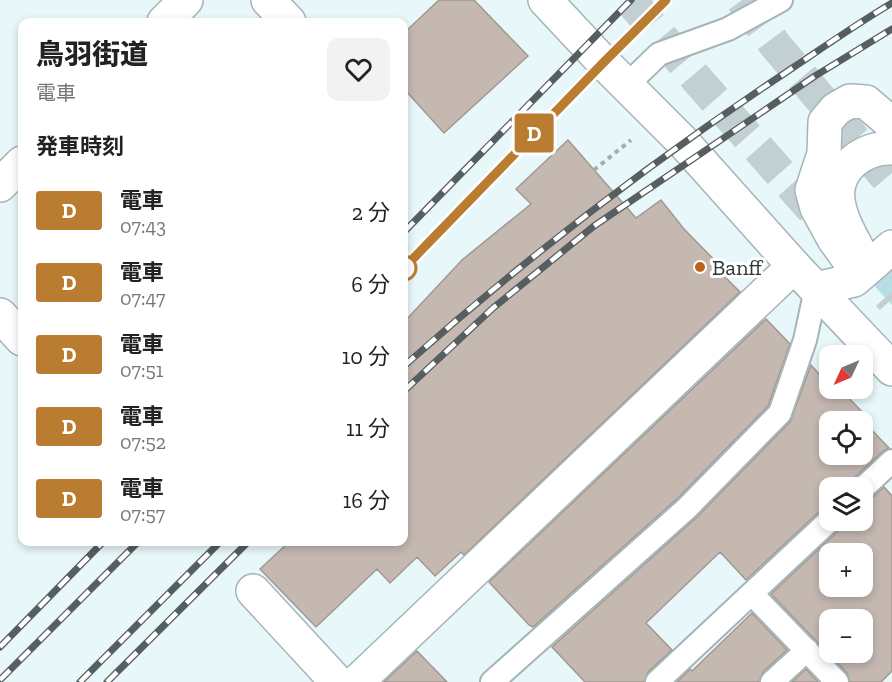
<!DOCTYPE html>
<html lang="ja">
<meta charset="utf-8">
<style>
:root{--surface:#fff;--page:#f2f2f2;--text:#222;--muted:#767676}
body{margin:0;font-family:"Zilla Slab","Noto Sans JP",serif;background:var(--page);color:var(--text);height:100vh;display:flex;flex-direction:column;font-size:22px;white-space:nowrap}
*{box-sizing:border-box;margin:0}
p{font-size:20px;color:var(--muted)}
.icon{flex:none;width:33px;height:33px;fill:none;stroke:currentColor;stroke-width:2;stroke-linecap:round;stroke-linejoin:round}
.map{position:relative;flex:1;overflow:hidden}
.sheet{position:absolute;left:18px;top:18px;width:390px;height:528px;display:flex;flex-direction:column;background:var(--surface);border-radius:12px;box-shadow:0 3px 9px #0003}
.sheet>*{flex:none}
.badge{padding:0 12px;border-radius:4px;font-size:21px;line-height:39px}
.needle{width:39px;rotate:226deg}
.buttons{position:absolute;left:819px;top:345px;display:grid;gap:12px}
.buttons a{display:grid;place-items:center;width:54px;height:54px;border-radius:12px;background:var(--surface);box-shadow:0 3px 9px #0003;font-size:30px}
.map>.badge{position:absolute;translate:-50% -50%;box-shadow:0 0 0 3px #fff}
h2{padding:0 18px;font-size:22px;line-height:54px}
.round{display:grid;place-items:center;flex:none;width:63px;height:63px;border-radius:12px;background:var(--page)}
.headline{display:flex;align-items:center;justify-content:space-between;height:102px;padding:0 18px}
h1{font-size:28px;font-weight:800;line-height:45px}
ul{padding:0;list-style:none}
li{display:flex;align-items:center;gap:18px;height:72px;padding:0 18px}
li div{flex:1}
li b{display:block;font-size:22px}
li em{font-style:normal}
li .badge{min-width:66px;font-weight:700;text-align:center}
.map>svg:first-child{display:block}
</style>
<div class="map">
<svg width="892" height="682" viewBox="0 0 892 682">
<rect width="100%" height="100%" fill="#e7f7fa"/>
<path fill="#b7dde5" d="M892,263v42l-21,-23z"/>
<path fill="#c4b8b1" stroke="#a39891" stroke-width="1.5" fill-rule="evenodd" d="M439,0h35l54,56 -84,77 -40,-44v-56z
M568,140l68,78 25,-18 23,29 44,45 -3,3 15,15 -276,263 -3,-3 -26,24 -18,-19 -27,26 -13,-14 -61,58 -56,-58 29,-27h115v-220l58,-62 69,-56 -15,-15z
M766,319l24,25 -22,62 -90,92 -145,129 -4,-2 -40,-43z
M811,365l8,9 4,-3 7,7v10h9l31,32 -4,4 23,24 -6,3 -30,28 -4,9h-19v19l-9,3 -75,70 -26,-28 -74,71 26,27 -24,22 -4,10h-59l-33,-35 144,-129 94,-96zM830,422h32v32h-32z
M884,487l8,9v175l-11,11h-31l-3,-9 -76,-79 68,-64 4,-10h19v-18l9,-3zM830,554h32v32h-32zM830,620h32v32h-32z
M752,613l35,37 -24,22 -4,10h-82l13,-13 2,2z
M417,651l30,31h-63z
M806,669l12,13h-26z"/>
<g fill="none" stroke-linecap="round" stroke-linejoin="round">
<path stroke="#c2d0d3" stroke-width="33" stroke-dasharray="33 16" stroke-linecap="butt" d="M630,0l71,84 191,215
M742,0l34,46 116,138"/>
<g stroke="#a5b4b6" stroke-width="26">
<path id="lane" d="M626,86l33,-32 69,-25 53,-29
M862,489l30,-28
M752,594l85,88
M492,682l195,-174 93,-95 25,-73 11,-51
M657,682l173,-162
M772,682l35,-32"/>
</g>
<g stroke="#a5b4b6" stroke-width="36">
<path id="street" d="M268,0l21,22
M164,22l22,-22
M892,124l-26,-22 -16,-1 -14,8 -11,13 -1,32 -12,36 5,18 17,31 13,18 10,-9c-8,-15 -17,-31 -19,-48 -4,-32 26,-53 54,-52
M0,185l22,-22
M816,289l38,-9 38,-33
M0,315l22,24
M253,591l84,91
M357,682l437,-416"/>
</g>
<g stroke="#a5b4b6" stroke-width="36">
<path id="secondary" d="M545,0l58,62 81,81 110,123 98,103"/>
</g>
<path stroke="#a2aeb0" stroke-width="4" stroke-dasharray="4.5 4.5" stroke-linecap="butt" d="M594,170l37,-30"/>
<use href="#lane" stroke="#fff" stroke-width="22"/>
<use href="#street" stroke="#fff" stroke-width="33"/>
<use href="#secondary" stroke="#fff" stroke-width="33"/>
<g stroke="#565e60" stroke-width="7">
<path id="rail" d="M404,232l227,-232
M404,268l199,-206 63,-62
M404,366c116,-103 238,-197 366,-283 41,-27 80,-55 122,-80
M404,391l89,-83 101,-82 221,-150 77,-47
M0,647l103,-105
M0,680l138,-138
M80,682l140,-140
M107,682l141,-140"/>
</g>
<use href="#rail" stroke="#fff" stroke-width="4.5" stroke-dasharray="14" stroke-linecap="butt"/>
</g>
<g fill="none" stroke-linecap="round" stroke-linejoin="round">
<g stroke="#fff" stroke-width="14">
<path id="line" d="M404,268l199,-205 63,-63"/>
</g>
<use href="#line" stroke="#ba7c31" stroke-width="9"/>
</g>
<circle fill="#bf6215" stroke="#fff" stroke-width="2" cx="700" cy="267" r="6"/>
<circle fill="#fff" stroke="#ba7c31" stroke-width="3" cx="404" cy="268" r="12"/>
<g text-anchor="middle" stroke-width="6" stroke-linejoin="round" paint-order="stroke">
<g font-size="22" fill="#2f3536" stroke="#fff" text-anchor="start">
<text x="712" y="275">Banff</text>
</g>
</g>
</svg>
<div class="buttons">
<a><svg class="needle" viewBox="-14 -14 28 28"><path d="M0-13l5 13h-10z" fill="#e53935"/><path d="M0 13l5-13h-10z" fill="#767676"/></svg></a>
<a><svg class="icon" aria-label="locate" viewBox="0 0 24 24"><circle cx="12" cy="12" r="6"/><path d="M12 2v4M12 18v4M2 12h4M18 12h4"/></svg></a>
<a><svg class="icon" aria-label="layers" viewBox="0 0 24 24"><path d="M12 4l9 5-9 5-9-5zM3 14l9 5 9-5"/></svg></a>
<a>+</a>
<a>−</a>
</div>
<b class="badge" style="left:534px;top:133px;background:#ba7c31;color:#fff">D</b>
<section class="sheet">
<div class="headline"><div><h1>鳥羽街道</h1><p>電車</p></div><a class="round"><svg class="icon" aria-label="heart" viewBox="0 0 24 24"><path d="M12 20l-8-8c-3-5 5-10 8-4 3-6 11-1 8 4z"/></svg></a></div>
<h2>発車時刻</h2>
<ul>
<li><span class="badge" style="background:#ba7c31;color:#fff">D</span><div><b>電車</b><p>07:43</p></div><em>2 分</em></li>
<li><span class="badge" style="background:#ba7c31;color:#fff">D</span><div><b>電車</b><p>07:47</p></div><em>6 分</em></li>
<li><span class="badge" style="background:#ba7c31;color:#fff">D</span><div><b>電車</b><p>07:51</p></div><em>10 分</em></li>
<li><span class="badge" style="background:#ba7c31;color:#fff">D</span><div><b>電車</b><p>07:52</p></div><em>11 分</em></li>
<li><span class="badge" style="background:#ba7c31;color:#fff">D</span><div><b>電車</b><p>07:57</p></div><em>16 分</em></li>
</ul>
</section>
</div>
